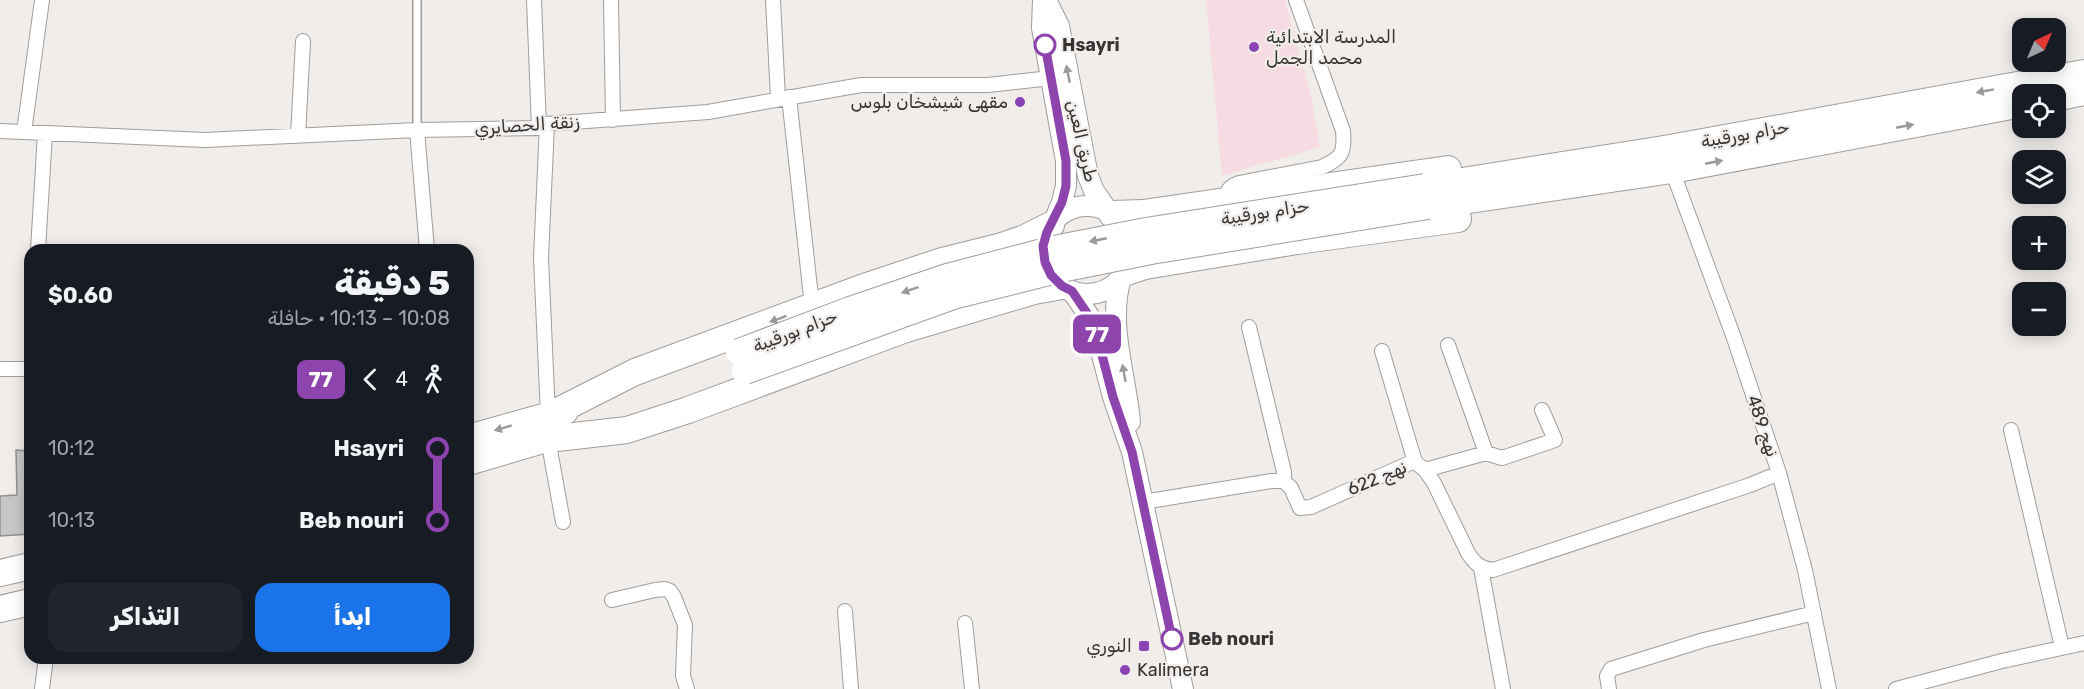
<!DOCTYPE html>
<html lang="ar">
<meta charset="utf-8">
<style>
:root{--surface:#171b24;--page:#20242c;--text:#f1f3f6;--muted:#9ea1a6;--accent:#1a73e8}
body{margin:0;font-family:Rubik,Vazirmatn,sans-serif;background:var(--page);color:var(--text);direction:rtl;height:100vh;display:flex;flex-direction:column;font-size:22px;white-space:nowrap}
*{box-sizing:border-box;margin:0}
p{font-size:20px;color:var(--muted)}
.icon{flex:none;width:33px;height:33px;fill:none;stroke:currentColor;stroke-width:2;stroke-linecap:round;stroke-linejoin:round}
.map{position:relative;flex:1;overflow:hidden;direction:ltr}
.drawer{position:absolute;left:24px;top:244px;width:450px;height:420px;display:flex;flex-direction:column;background:var(--surface);border-radius:18px;box-shadow:0 3px 15px #0003;direction:rtl}
.drawer>*{flex:none}
.badge{padding:0 12px;border-radius:9px;font-size:21px;line-height:39px}
.needle{width:39px;rotate:44deg}
.fabs{position:absolute;left:2012px;top:18px;display:grid;gap:12px}
.fabs a{display:grid;place-items:center;width:54px;height:54px;border-radius:12px;background:var(--surface);box-shadow:0 3px 15px #0003;font-size:30px}
.map>.badge{position:absolute;translate:-50% -50%;box-shadow:0 0 0 3px #fff}
.legs{display:flex;align-items:center;gap:9px;height:66px;padding:0 24px;font-size:20px}
.legs p{margin-inline-start:auto}
.head{display:flex;align-items:center;justify-content:space-between;height:102px;padding:0 24px}
h1{font-size:33px;font-weight:800;line-height:45px}
.action{display:flex;gap:12px;margin-top:auto;padding:12px 24px}
.action a{flex:1;height:69px;border-radius:18px;background:var(--accent);color:#fff;font-size:24px;font-weight:800;line-height:69px;text-align:center}
.action a+a{background:var(--page);color:var(--text)}
ul{padding:0 24px;list-style:none}
li{display:flex;align-items:center;gap:21px;height:72px;font-size:22px}
li i{display:grid;place-items:center;width:9px;height:100%;margin:0 8px;background:currentColor}
li i::after{content:'';width:15px;height:15px;margin:-8px;border:4px solid;border-radius:50%;background:var(--surface)}
li p{margin-inline-start:auto}
li:first-child i{background:linear-gradient(#0000 50%,currentColor 0)}
li:last-child i{background:linear-gradient(currentColor 50%,#0000 0)}
.map>svg:first-child{display:block}
</style>
<div class="map">
<svg width="2084" height="689" viewBox="0 0 2084 689">
<rect width="100%" height="100%" fill="#f0edeb"/>
<path fill="#f6dce2" d="M1206,0h79l26,95 9,52 -98,29z"/>
<path fill="#c8c6c8" stroke="#929092" stroke-width="1.5" d="M16,450l14,1v83l-30,2v-40l17,-1z"/>
<g fill="none" stroke-linecap="round" stroke-linejoin="round">
<g stroke="#a09d9a" stroke-width="10">
<path id="lane" d="M417,130v-130"/>
</g>
<g stroke="#a09d9a" stroke-width="16">
<path id="street" d="M534,0l5,128
M611,0l2,120
M773,0l5,99
M789,97l23,209
M547,124l-6,134 7,158
M417,130l10,120
M0,131l205,9 212,-10 122,-2 8,-4 161,-12 153,-27h127l63,-7
M24,132l18,-132
M298,136l5,-95
M1672,170l62,168 45,135 26,97 24,119
M1227,201c-1,-11 2,-14 12,-18l83,-16c20,-9 23,-14 21,-36l-47,-131
M38,250l7,-117
M1249,327l35,145v9
M1448,345l38,108
M1382,351l33,111
M0,369h30
M2011,430l51,217
M548,439l15,83
M1425,470l9,13 34,70c7,11 12,15 25,17l257,-85 29,-12
M1143,502l129,-21h12l7,7 9,20 11,-1 99,-44 5,-1 10,8 61,-17 16,5 53,-18 -13,-30
M1481,568l22,121
M612,600l43,-10 10,-1 5,2 4,6 11,28 -2,51 4,13
M845,611l6,78
M965,623l7,66
M42,689l4,-31
M1609,689l-2,-13 4,-7 93,-29 110,-27
M1896,689l106,-28 82,-18"/>
</g>
<g stroke="#a09d9a" stroke-width="22">
<path id="secondary" d="M1043,0l-1,28 24,133v25l-4,16 -7,17
M1046,0l13,26 29,150 6,15 13,19
M1043 250a44 44 0 1 1 88 0a44 44 0 1 1-88 0Z
M1121,278c-14,46 5,97 9,144
M1072,291l19,28 6,17 16,61 19,55 51,237"/>
</g>
<g stroke="#a09d9a" stroke-width="28">
<path id="highway" d="M2055,98l29,-6
M1425,187l239,-38 420,-76
M1428,206l244,-36 350,-66
M1112,214l31,-1 305,-44
M1124,273l21,-7 152,-25 161,-22
M548,416l87,-44 232,-86 75,-25 60,-15 23,-8 26,-13
M468,438l97,-27
M548,439l79,-9 61,-20 218,-81 128,-38 28,-5
M468,462l95,-28
M0,573l30,-7
M0,609l30,-7"/>
</g>
<use href="#lane" stroke="#fff" stroke-width="7"/>
<use href="#street" stroke="#fff" stroke-width="14"/>
<use href="#secondary" stroke="#fff" stroke-width="20"/>
<use href="#highway" stroke="#fff" stroke-width="26"/>
<g stroke="#a09d9a" stroke-width="28" stroke-linecap="butt">
<path id="highway-bridge" d="M739,352l111,-42 97,-33 107,-28 92,-18 279,-44
M745,371l208,-75 108,-27 90,-18 277,-45"/>
</g>
<use href="#highway-bridge" stroke="#fff" stroke-width="26"/>
</g>
<defs><path id="oneway-solid" d="M-6-.8H1V-3.2L6.5 0L1 3.2V.8H-6Z" transform="scale(1.5)"/></defs>
<g fill="#9a9a9a">
<use href="#oneway-solid" transform="translate(1068 74) rotate(-101)"/>
<use href="#oneway-solid" transform="translate(1985 91) rotate(170)"/>
<use href="#oneway-solid" transform="translate(1905 126) rotate(-11)"/>
<use href="#oneway-solid" transform="translate(1714 162) rotate(-11)"/>
<use href="#oneway-solid" transform="translate(1098 240) rotate(169)"/>
<use href="#oneway-solid" transform="translate(910 290) rotate(161)"/>
<use href="#oneway-solid" transform="translate(778 319) rotate(160)"/>
<use href="#oneway-solid" transform="translate(1124 373) rotate(-100)"/>
<use href="#oneway-solid" transform="translate(503 428) rotate(164)"/>
</g>
<g fill="none" stroke-linecap="round" stroke-linejoin="round">
<g stroke="#fff" stroke-width="14">
<path id="line-1" d="M1045,45l21,116v25l-4,16 -15,30 -4,14 2,16 6,13 11,11 10,5 19,28 6,17 16,61 19,55 40,187"/>
</g>
<use href="#line-1" stroke="#8e44ad" stroke-width="9"/>
</g>
<g fill="#fff" stroke="#8e44ad" stroke-width="3">
<circle cx="1045" cy="45" r="10"/>
<circle cx="1172" cy="639" r="10"/>
</g>
<g fill="#8b42b5" stroke="#f0edeb" stroke-width="2">
<circle cx="1254" cy="47" r="6"/>
<circle cx="1020" cy="102" r="6"/>
<rect x="1138" y="640" width="12" height="12" rx="3"/>
<circle cx="1125" cy="670" r="6"/>
</g>
<g text-anchor="middle" stroke-width="4.5" stroke-linejoin="round" paint-order="stroke">
<g font-size="18" fill="#363534" stroke="#f0edeb" text-anchor="start">
<text x="1266" y="43">المدرسة الابتدائية<tspan x="1266" dy="21">محمد الجمل</tspan></text>
<text x="1008" y="108" text-anchor="end">مقهى شيشخان بلوس</text>
<text x="1132" y="652" text-anchor="end">النوري</text>
<text x="1137" y="676">Kalimera</text>
</g>
<g font-size="18" font-weight="bold" fill="#363534" stroke="#f0edeb" text-anchor="start">
<text x="1062" y="51">Hsayri</text>
<text x="1188" y="645">Beb nouri</text>
</g>
<g font-size="18" fill="#363534" stroke="#f0edeb">
<text transform="translate(527 125) rotate(-4)" y="6">زنقة الحصايري</text>
<text transform="translate(1745 134) rotate(-10)" y="6">حزام بورقيبة</text>
<text transform="translate(1082 141) rotate(77)" y="6">طريق العين</text>
<text transform="translate(1265 212) rotate(-9)" y="6">حزام بورقيبة</text>
<text transform="translate(795 331) rotate(-21)" y="6">حزام بورقيبة</text>
<text transform="translate(1763 426) rotate(71)" y="6">نهج 489</text>
<text transform="translate(1377 478) rotate(-23)" y="6">نهج 622</text>
</g>
</g>
</svg>
<div class="fabs">
<a><svg class="needle" viewBox="-14 -14 28 28"><path d="M0-13l5 13h-10z" fill="#e53935"/><path d="M0 13l5-13h-10z" fill="#9ea1a6"/></svg></a>
<a><svg class="icon" aria-label="locate" viewBox="0 0 24 24"><circle cx="12" cy="12" r="6"/><path d="M12 2v4M12 18v4M2 12h4M18 12h4"/></svg></a>
<a><svg class="icon" aria-label="layers" viewBox="0 0 24 24"><path d="M12 4l9 5-9 5-9-5zM3 14l9 5 9-5"/></svg></a>
<a>+</a>
<a>−</a>
</div>
<b class="badge" style="left:1097px;top:334px;background:#8e44ad;color:#fff">77</b>
<section class="drawer">
<div class="head"><div><h1>5 دقيقة</h1><p>10:08 – 10:13 · حافلة</p></div><b>$0.60</b></div>
<div class="legs"><svg class="icon" aria-label="walk" viewBox="0 0 24 24"><circle cx="13" cy="4" r="2"/><path d="M13 8l-2 6 4 7M11 14l-3 7M7 12l3-4h3l4 4"/></svg>4<svg class="icon" aria-label="back" viewBox="0 0 24 24"><path d="M15 5l-7 7 7 7"/></svg><b class="badge" style="background:#8e44ad;color:#fff">77</b></div>
<ul>
<li><i style="color:#8e44ad"></i><b>Hsayri</b><p>10:12</p></li>
<li><i style="color:#8e44ad"></i><b>Beb nouri</b><p>10:13</p></li>
</ul>
<div class="action"><a>ابدأ</a><a>التذاكر</a></div>
</section>
</div>
